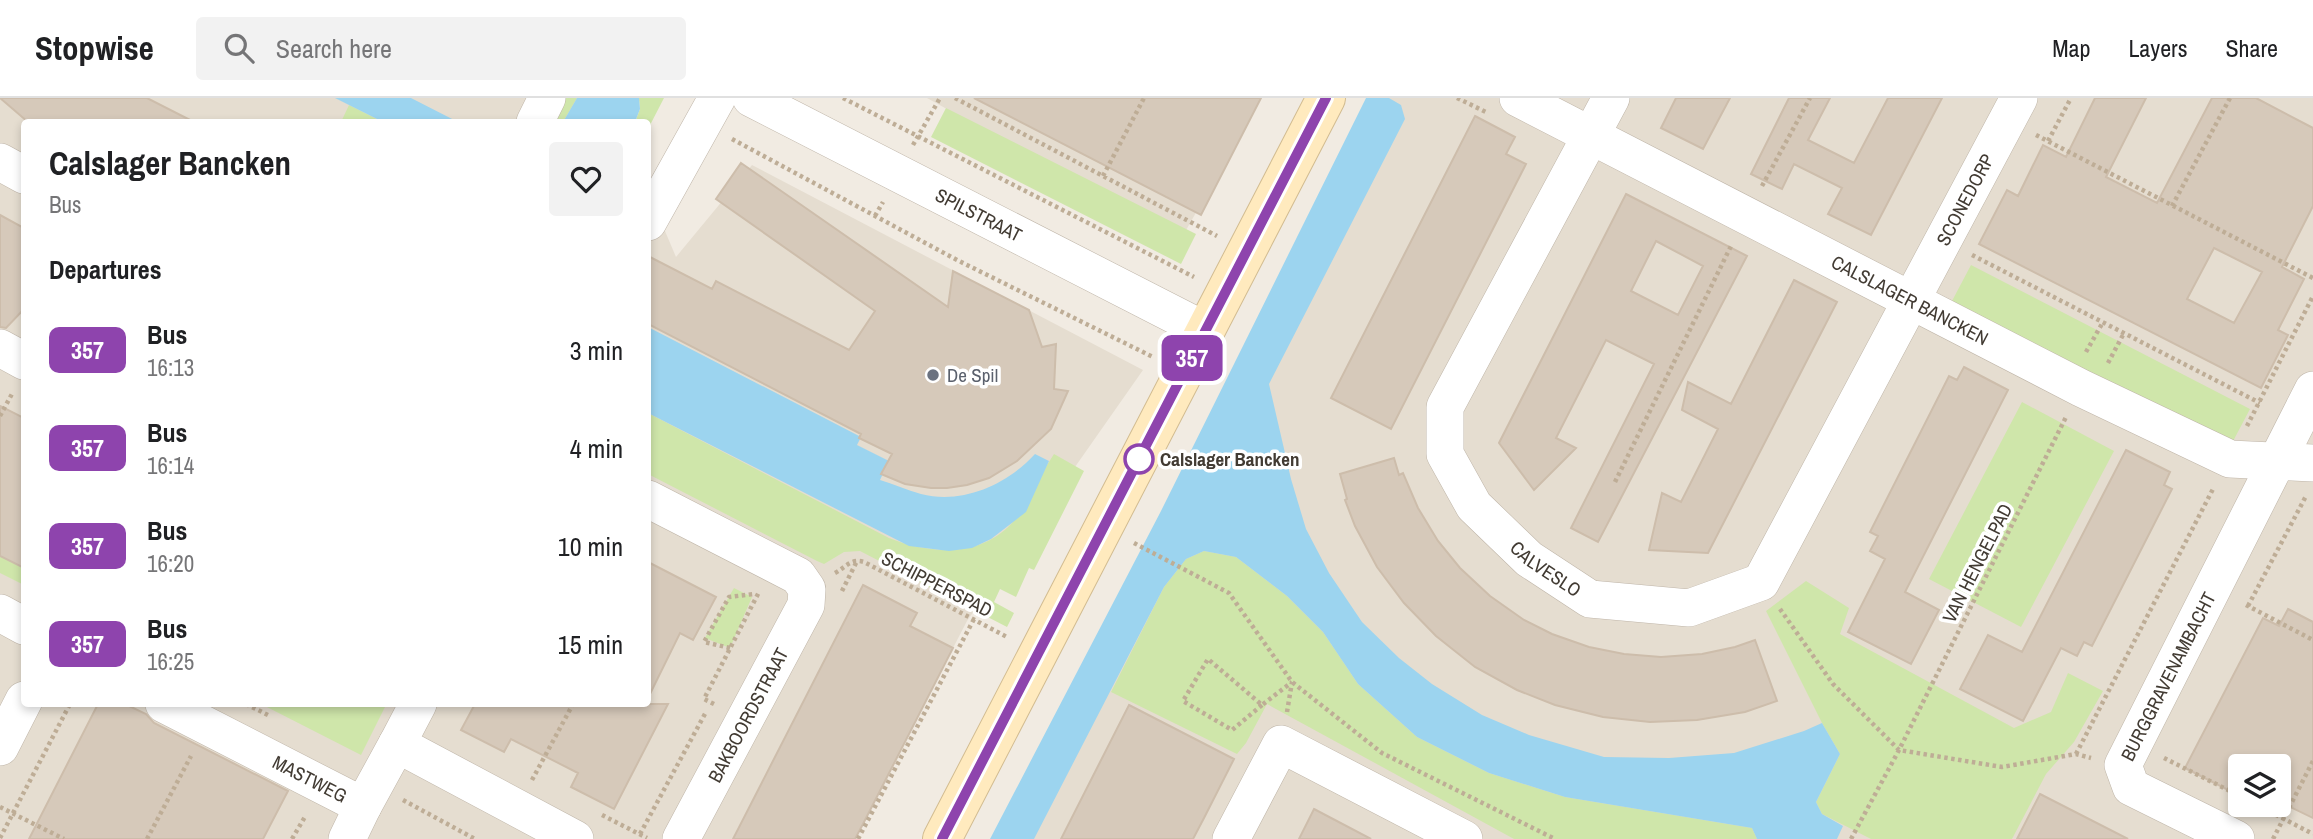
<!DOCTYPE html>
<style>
:root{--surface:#fff;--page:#f2f2f2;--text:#202124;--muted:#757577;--line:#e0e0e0}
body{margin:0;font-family:"Archivo Narrow",sans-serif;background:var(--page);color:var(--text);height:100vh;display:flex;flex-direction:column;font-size:26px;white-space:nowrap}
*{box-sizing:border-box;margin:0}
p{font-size:23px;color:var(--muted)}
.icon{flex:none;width:38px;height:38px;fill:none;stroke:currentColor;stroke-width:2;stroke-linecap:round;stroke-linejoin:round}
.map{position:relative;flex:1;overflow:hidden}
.sheet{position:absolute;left:21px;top:21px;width:630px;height:588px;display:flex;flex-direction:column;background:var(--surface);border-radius:7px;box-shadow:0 4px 10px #0003}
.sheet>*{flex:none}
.badge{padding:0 14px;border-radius:10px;font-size:24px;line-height:46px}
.fabs{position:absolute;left:2228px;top:656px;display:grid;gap:14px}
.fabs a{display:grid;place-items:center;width:63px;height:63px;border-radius:7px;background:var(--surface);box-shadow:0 4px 10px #0003;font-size:35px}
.map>.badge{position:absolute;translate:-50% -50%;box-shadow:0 0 0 4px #fff}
h2{padding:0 28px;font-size:26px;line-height:63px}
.round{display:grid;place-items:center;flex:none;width:74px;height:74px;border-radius:7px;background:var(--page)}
.overview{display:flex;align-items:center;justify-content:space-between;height:119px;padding:0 28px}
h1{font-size:33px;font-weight:700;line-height:52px}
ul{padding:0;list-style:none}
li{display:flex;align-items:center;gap:21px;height:98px;padding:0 28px}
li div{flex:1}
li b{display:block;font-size:26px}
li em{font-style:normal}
li .badge{min-width:77px;font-weight:700;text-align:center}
header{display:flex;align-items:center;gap:42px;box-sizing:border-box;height:98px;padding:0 35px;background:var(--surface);border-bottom:2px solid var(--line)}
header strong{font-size:33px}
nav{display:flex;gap:38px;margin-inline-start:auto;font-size:24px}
.search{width:490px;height:63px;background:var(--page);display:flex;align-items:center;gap:18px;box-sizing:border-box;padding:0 24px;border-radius:7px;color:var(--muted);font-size:26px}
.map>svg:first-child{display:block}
</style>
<header>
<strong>Stopwise</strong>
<div class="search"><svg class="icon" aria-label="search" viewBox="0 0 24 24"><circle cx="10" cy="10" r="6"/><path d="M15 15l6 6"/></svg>Search here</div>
<nav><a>Map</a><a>Layers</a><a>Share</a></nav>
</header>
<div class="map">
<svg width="2313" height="741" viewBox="0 0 2313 741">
<rect width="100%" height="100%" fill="#f1ebe2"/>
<path fill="#e5ddd0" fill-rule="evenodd" d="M0,0h642l-19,24h-599v582h624v-513l28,66 76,-92 391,205 -176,251 -113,218h-854z
M927,0h334l-80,141z
M1389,0h924v741h-1292zM2240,668h38v39h-38z"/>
<path fill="#cfe6aa" d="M560,0h17l-14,24h-15z
M639,0h25l-16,31v-7h-13l5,-13z
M349,7l34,17h-42z
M946,10l250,126 -15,30 -250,-127z
M1971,167l279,144 -19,36 -279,-144z
M2022,304l92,49 -93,176 -92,-48z
M648,315l241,125c40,16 90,20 122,-14 5,-5 8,-13 12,-19 10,-17 20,-34 31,-51l30,17 -50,99 -5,-2 -13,29 -16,-8 -6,13 20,11 -7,14 -147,-76 -16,1 -20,12 -7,-3 -169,-87z
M1204,453l32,6 51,39 36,36 35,52 59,53 72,36 76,24 187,31 5,11h-243l-247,-135 -21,39 -9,11 -126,-62 53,-105 22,-28z
M0,457l24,13v17l-24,-12z
M1806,483l43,27 -9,26 174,94 37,-16 17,-39 35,18 -29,51 -28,32 -34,65h-141l-49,-25 -6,-12 24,-48 -18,-31 -56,-112z
M734,490l18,9 -22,51 -25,-10z
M261,606h121l4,1 -25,50z"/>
<path fill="#9cd4ef" d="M335,0h76l47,24h-75z
M577,0h62l1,11 -5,13h-72z
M1366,0h23l12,7 4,14 -136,265 22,95 15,50 23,44 33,49 37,36 33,26 50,31 47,20 75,22 65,1 65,-5 70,-22 18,-8 18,31 -24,48 6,12 21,12 -6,13h-80l-5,-11 -187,-31 -76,-24 -72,-36 -59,-53 -35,-52 -36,-36 -51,-39 -32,-6 -18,8 -22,28 -130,252h-44l171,-328z
M648,229l213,110 -4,8 32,16 -9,19c13,4 27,10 41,14 42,11 87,-10 114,-40l14,7 -23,51 -35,27 -19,9 -23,3 -40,-5 -261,-133z"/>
<path fill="#d6c9ba" stroke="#cdbdab" stroke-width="2" fill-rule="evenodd" d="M0,0h147l47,24h-166z
M974,0h287l-60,117z
M1676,0h54l-27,51 -42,-21z
M1789,0h41l-22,42 46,23 34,-65h54l-71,137 -43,-21 14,-26 -48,-24 -12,25 -31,-15z
M2095,0h51l-40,79 51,26 55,-105h44l57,30v78l-31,61 22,12 -26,51 10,5 -27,53 -282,-144 28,-54 11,6 25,-51 23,12zM2214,150l48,24 -28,51 -47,-24z
M1475,18l40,21 -9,17 20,10 -135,265 -60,-31z
M741,65l207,144 5,-36 76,39 13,37 14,-3 -2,45 14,2 -17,38 -34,32 -28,17 -22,7 -20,3h-16l-26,-4 -24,-10 11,-20 -33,-16 2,-4 -213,-110v-68l64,33 4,-8 133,69 26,-39 -159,-112z
M1626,96l121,62 -149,286 -27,-14 83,-164 -48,-24 -50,98 20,10 -42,42 -35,-47zM1656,143l47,25 -25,49 -47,-24z
M0,117l24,13v81l-18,19 -6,-1z
M1794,182l43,22 -129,251 -59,-3 13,-57 19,9 37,-73 -36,-19 6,-28 43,22z
M1964,269l44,23 -103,202 34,18 -28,54 -63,-32 37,-73 -15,-8 8,-15 -8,-4 79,-156 8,4z
M0,308l24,12v150l-24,-12z
M2126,352l44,22 -6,13 8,4 -80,157 -8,-4 -7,14 -16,-8 -38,73 -63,-32 28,-54 34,17z
M1394,360l5,17 4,-2 15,35 20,33 22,27 30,28 34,24 28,14 37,13 35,7 37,3 41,-3 33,-7 20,-7 22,61 -32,11 -48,8 -47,2 -47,-5 -48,-12 -38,-15 -42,-23 -39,-31 -32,-33 -27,-36 -22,-41 -10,-26 2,-1 -7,-25z
M648,464l68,35 -23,43 -13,-7 -32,65z
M863,487l54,28 -7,13 43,22 -90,176 -8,15h-122z
M2288,511l25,13v196l-35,-17v-35l-37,-1 -13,25 -43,-22 78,-150 16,8z
M98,606h27l21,10 8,9 134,68 -25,48h-234z
M475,606h193l-54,105 -43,-22 7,-14 -67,-34 -7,13 -43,-22z
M1129,607l105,54 -30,59 -11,21h-132z
M2040,696l88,45h-111z
M1314,711l57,30h-72z"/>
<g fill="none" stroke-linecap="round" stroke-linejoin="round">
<g stroke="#bfb5a8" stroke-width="38">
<g id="street">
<path id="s1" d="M751,0l455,233"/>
<path id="s2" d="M1518,0l563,290 149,71 83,4"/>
<path id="s3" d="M1611,0l-166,309v47l29,52 55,53 61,40 99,9 72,-26 258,-484"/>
<path d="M535,24l12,-24"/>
<path d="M0,64l24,13"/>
<path d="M648,124l69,-124"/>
<path d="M0,250l24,13"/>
<path d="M648,401l150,77 9,13 -1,16 -125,234"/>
<path d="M0,515l24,13"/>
<path id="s4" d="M164,606l199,102 34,-62 178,95"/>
<path d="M397,646l21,-40"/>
<path d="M0,649l24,-47"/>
<path d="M347,741l16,-33"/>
<path d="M1231,741l50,-95 183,95"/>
<path id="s5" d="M2236,741l-105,-52 -8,-22 190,-375"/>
</g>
</g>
<g stroke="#d2bc91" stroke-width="40">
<path id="secondary" d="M942,741l384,-741"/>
</g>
<path stroke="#bead96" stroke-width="4.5" stroke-dasharray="3.5 3.5" stroke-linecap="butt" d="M843,0l351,179
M955,0l262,138
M1457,0l31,15
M2036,37l277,143
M732,41l225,121 196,97
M2048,43l23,-43
M913,47l27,-47
M1103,78l41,-78
M1762,88l48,-88
M2172,108l58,-108
M875,118l8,-14
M1972,157l288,148
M2086,254l17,-30
M2108,265l16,-30
M0,318l13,-24
M2247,328l66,-130
M1615,384l117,-238
M1134,445l95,50 63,89 90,71 173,86
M835,475c11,-6 16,-15 29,-11l143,75
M842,493l15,-30
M2246,507l67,35
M2248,508l58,-110
M1780,511l53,75 66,66 103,17 74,-13 15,4
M730,550l-26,-6 25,-45 25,-3
M246,606l24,12
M714,606l-10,-5 55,-107
M1262,607l-30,25 -49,-29 25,-42 54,46 30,-23
M1287,614l5,-30
M2076,656l137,-265
M2164,660l76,38
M532,682l41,-76
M403,702l72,39
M2257,707l56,29
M0,709l64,32
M602,717l45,23
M640,736l66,-122
M0,740l70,-134
M147,741l44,-83
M292,741l14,-24
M858,741l116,-220
M1851,741l48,-89 167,-333
M2273,741l40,-78"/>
<use href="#street" stroke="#fff" stroke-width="37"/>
<use href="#secondary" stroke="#ffeabe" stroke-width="38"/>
</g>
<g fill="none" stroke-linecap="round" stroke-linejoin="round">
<g stroke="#fff" stroke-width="16">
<path id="line" d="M942,741l384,-741"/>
</g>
<use href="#line" stroke="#8e44ad" stroke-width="10"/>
</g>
<circle fill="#6b7280" stroke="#fff" stroke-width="2.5" cx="933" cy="277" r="7"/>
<circle fill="#fff" stroke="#8e44ad" stroke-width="3.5" cx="1139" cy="361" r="14"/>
<g text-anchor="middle" stroke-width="7" stroke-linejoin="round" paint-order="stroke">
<g font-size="19" fill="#423b33" stroke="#fff">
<text dy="7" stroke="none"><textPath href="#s3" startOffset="1216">SCONEDORP</textPath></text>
<text dy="7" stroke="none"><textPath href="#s1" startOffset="256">SPILSTRAAT</textPath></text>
<text dy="7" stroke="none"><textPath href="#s2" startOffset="441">CALSLAGER BANCKEN</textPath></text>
<text transform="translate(1977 465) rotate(-63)" y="7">VAN HENGELPAD</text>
<text dy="7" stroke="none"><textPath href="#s3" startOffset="553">CALVESLO</textPath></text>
<text transform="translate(937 486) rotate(27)" y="7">SCHIPPERSPAD</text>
<text dy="7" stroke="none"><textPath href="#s5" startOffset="240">BURGGRAVENAMBACHT</textPath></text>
<text transform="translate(748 617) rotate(-62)" y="7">BAKBOORDSTRAAT</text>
<text dy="7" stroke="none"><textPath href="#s4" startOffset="164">MASTWEG</textPath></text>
</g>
<g font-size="19" fill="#5b616d" stroke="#fff" text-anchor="start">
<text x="947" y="284">De Spil</text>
</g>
<g font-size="19" font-weight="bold" fill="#423b33" stroke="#fff" text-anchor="start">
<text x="1160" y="368">Calslager Bancken</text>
</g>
</g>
</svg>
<div class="fabs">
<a><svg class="icon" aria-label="layers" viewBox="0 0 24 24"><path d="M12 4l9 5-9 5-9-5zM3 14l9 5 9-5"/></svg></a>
</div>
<b class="badge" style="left:1192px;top:260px;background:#8e44ad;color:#fff">357</b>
<section class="sheet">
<div class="overview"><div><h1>Calslager Bancken</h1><p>Bus</p></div><a class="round"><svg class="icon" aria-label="heart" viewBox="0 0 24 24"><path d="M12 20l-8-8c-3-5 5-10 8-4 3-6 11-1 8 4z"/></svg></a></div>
<h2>Departures</h2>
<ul>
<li><span class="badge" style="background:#8e44ad;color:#fff">357</span><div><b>Bus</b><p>16:13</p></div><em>3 min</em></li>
<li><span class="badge" style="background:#8e44ad;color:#fff">357</span><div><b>Bus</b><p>16:14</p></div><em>4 min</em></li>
<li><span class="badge" style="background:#8e44ad;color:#fff">357</span><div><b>Bus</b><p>16:20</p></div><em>10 min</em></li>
<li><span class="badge" style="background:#8e44ad;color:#fff">357</span><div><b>Bus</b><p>16:25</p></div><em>15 min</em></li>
</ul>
</section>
</div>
